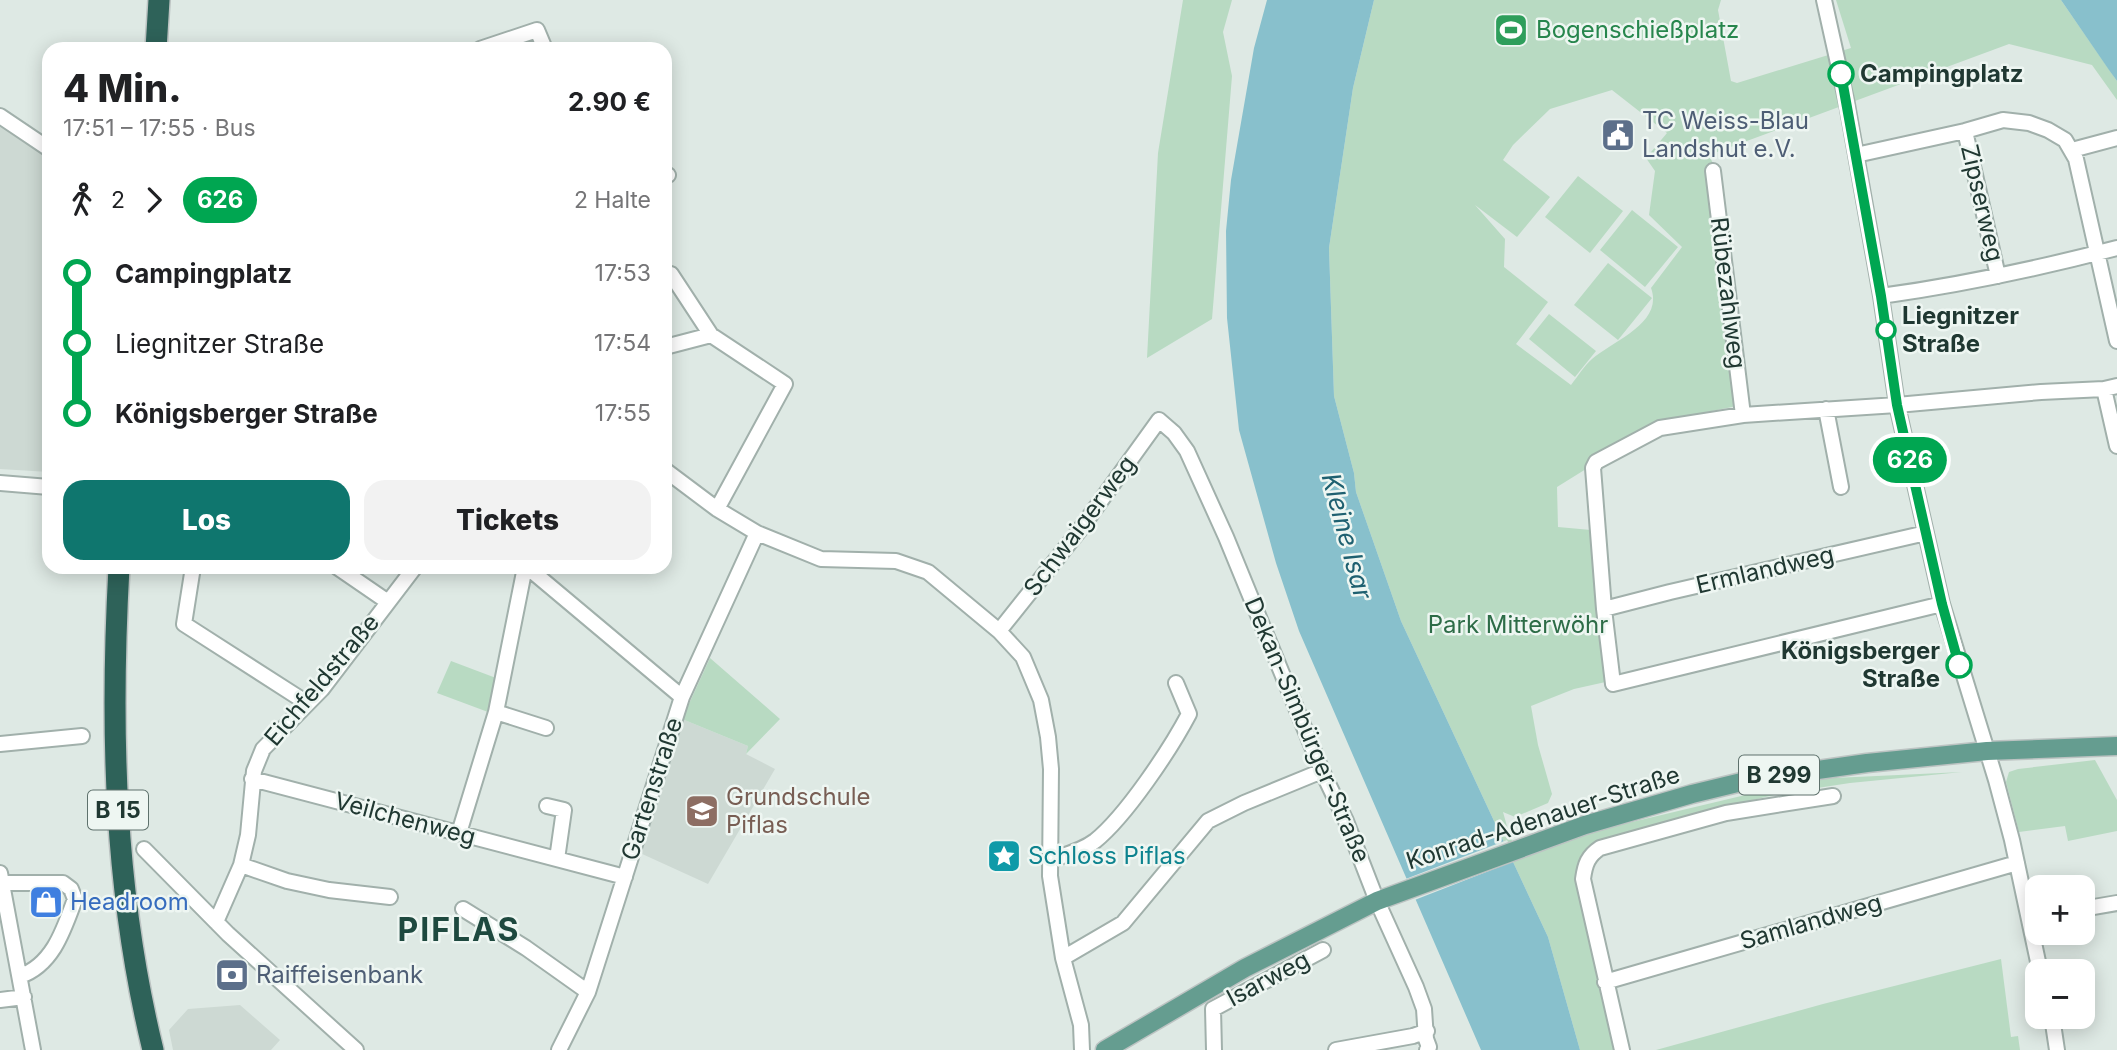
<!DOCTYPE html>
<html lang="de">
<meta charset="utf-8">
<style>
:root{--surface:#fff;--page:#f2f2f2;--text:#202124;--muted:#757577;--accent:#0f766e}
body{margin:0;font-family:Inter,sans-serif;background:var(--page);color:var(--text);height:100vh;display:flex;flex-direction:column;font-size:26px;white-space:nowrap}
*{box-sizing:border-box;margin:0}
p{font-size:23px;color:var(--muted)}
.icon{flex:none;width:38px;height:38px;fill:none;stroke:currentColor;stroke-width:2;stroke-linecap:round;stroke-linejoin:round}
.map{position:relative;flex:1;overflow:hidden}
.drawer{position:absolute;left:42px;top:42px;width:630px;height:532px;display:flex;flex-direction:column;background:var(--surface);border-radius:21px;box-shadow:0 4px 18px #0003}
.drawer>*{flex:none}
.badge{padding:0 14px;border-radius:23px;font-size:24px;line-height:46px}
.tools{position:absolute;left:2025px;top:875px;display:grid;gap:14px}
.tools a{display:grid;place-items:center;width:70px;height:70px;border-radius:14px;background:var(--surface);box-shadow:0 4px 18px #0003;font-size:35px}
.map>.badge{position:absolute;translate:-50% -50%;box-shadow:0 0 0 4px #fff}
.legs{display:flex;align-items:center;gap:10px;height:77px;padding:0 21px;font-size:23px}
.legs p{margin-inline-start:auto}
.headline{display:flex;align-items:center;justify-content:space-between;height:119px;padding:0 21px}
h1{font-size:38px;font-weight:800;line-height:52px}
.button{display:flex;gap:14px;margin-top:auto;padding:14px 21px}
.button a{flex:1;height:80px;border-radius:21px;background:var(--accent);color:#fff;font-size:28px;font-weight:800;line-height:80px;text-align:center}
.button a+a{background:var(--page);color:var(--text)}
ul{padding:0 21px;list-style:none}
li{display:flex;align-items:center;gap:24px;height:70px;font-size:26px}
li i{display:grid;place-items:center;width:10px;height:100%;margin:0 9px;background:currentColor}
li i::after{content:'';width:18px;height:18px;margin:-9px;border:5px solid;border-radius:50%;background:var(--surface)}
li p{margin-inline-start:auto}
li:first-child i{background:linear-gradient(#0000 50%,currentColor 0)}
li:last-child i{background:linear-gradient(currentColor 50%,#0000 0)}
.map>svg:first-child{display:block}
</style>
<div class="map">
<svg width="2117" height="1050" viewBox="0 0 2117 1050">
<rect width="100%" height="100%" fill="#dee9e4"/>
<path fill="#cdd9d3" d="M0,123l49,33v316l-49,-3z
M682,719l66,27 -2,8 29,15 -67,115 -68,-31z
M240,1005l40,35 -9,10h-98l-4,-20 19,-21z"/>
<path fill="#b8dac2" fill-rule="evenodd" d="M1183,0h49l-9,32 9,44 -20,243 -65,39 11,-205z
M1374,0h347l-3,10 13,71 6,2 114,-35 -15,-48h225l56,81v19l-25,-35 -83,-21 -300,111 7,15 21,236 -80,16 -67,35 -4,12 -29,18 1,40 33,3 19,151 -36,8 -43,17 7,39 14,49 -4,9 -33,14 -12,-5 7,25 9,17 25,-11 269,-64 149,-7 -112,11 -72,11 -50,12 -113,32 -31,28 36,184h-40l-32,-113 -147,-316 -45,-129 -2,-19 -20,-77 -5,-148 24,-160zM1612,90l55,43 -21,25 9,13 -6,44 33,32 -31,41c13,35 -38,53 -59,71 -8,7 -14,17 -21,26l-55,-41 32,-42 -44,-35 1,-28 -30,-34 42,32 33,-40 -47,-37 10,-15 37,-36z
M1578,176l45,35 -33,42 -45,-36z
M1632,210l46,37 -33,40 -45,-37z
M1608,263l44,35 -34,42 -44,-35z
M1549,314l47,37 -21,26 -46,-38z
M710,658l70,61 -34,35 2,-8 -66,-27z
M451,661l45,17 -8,34 -51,-19z
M2095,760l22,40v31l-49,10 -3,-15 -46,6 -13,-50 3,-10 9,-3z
M2001,959l10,78 7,-1 2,14h-364l167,-46z"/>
<path fill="#88c0cc" d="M1267,0h107l-21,88 -24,160 5,148 20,77 2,19 45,129 147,316 32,113h-99l-182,-419 -23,-68 -37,-133 -12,-112 -1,-87 5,-51 23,-132z
M2061,0h56v81l-8,-11z"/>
<path fill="#dee9e4" d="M1507,840l10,20 -105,41 -9,-21z"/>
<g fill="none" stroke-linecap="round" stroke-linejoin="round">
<g stroke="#a1b0ab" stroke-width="18">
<path id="minor" d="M1824,0l23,104 34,192 16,109 45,199 54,176 16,60 28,131
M480,49l57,-19 8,19
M0,116l49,33
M1965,131l33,145
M2072,150l45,-12
M1856,155l109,-24 38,-11 26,3 19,7 17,10 11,19 41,182
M1713,171l30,244
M665,176l3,-1
M1881,296c80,-11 159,-28 236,-48
M711,335l74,49 -68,125
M665,347l46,-12 -40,-61
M2104,389l13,57
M1826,409l15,78
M665,470l52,39 40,24 64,26 75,2 32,11 71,59 24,26 18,43 7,37 3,32 -1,107 13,82 18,67 1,25
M0,483l49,4
M193,567l-9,57 123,79
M337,567l51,35
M527,567l155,130
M1942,604l-329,80 -9,-75 -11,-141 3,-6 64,-34 83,-13 154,-10 144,-13 63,-3 13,-3
M1604,609l66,-17 256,-59
M999,631l80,-100 80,-111 15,13 13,18 39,86 96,234 24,50 31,80 39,86 8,22 2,30 3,8 -2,3
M496,712l50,16
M0,744l82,-8
M252,779l373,98
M547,806l17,4 -7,49
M459,833l37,-121 29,-145
M144,849l84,85 128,116
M1050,860c15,-5 32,-9 45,-19 31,-25 75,-91 94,-127l-13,-31
M241,865l46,16 42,9 61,7
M0,873l33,177
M0,883h63l8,6 4,10c-11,30 -22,66 -55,77
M463,909l63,39 62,44
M2082,909l35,-6
M216,922l25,-57 7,-30 6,-64 9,-22 59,-60 93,-122
M1063,958l60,-35 85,-102 36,-18 78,-32
M1605,982l412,-119
M0,1000l24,-3
M2052,1017l5,33
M559,1050l29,-58 94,-295 75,-164
M1214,1050l-1,-41 110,-59
M1336,1050l77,-14 14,-5
M1622,1050l-39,-171c2,-15 5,-23 17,-31l126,-35 107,-17"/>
</g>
<g stroke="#bcc3c2" stroke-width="21">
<path id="major" d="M1105,1050l140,-82 132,-67 208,-76 107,-31 62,-15 113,-16 120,-12 130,-5"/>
</g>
<g stroke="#bcc3c2" stroke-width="24">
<path id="highway" d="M156,49l3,-49
M119,567c-9,162 -5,324 34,483"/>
</g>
<use href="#minor" stroke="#fff" stroke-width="14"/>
<use href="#major" stroke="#659d90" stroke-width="18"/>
<use href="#highway" stroke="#2e6259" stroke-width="21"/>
</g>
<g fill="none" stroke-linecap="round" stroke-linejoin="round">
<g stroke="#fff" stroke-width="16">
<path id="line-1" d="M1841,74l40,222 16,109 45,199 17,61"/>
</g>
<use href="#line-1" stroke="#00a651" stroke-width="10"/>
</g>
<defs>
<g id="stadium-square" transform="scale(1.75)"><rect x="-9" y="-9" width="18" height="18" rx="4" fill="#2e9e5b" stroke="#eef6f2"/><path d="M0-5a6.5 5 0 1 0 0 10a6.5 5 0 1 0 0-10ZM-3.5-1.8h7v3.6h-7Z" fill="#fff"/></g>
<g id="civic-square" transform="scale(1.75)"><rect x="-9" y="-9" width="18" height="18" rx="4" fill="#5c6f8a" stroke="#eef6f2"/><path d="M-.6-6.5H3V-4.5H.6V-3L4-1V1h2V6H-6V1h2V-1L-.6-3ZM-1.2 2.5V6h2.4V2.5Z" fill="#fff"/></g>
<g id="school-square" transform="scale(1.75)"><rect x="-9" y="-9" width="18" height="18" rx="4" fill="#8d6e63" stroke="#eef6f2"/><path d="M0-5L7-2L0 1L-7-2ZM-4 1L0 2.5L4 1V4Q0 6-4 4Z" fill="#fff"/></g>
<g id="sight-square" transform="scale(1.75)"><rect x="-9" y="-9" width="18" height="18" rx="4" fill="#0f9aa8" stroke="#eef6f2"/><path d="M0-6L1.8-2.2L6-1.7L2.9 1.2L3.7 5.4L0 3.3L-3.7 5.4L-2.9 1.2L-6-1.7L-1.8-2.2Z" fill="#fff"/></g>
<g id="shop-square" transform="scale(1.75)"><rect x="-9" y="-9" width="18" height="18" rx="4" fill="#3f7fe0" stroke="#eef6f2"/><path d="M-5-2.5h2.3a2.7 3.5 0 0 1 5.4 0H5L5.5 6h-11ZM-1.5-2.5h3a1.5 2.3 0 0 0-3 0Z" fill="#fff"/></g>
<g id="bank-square" transform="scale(1.75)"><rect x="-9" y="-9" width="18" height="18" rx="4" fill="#5c6f8a" stroke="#eef6f2"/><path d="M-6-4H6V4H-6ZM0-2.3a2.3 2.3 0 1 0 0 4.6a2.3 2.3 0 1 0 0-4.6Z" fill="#fff"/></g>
</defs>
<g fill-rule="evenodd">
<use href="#stadium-square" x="1511" y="30"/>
<use href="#civic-square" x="1618" y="135"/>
<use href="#school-square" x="702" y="811"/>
<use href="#sight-square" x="1004" y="856"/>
<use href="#shop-square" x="46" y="902"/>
<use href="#bank-square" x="232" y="975"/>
</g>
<g fill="#fff" stroke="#00a651" stroke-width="3.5">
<circle cx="1841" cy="74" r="12"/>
<circle cx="1886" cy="330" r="9"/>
<circle cx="1959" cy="665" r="12"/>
</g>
<g text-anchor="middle" stroke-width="5" stroke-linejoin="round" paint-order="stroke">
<g fill="#eef6f2" stroke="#5e716c" stroke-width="2">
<rect x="1739" y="755.5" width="80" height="39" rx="5"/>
<rect x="88" y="790.5" width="60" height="39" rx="5"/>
</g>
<g font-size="23" font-weight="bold" fill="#203832">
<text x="1779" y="783">B 299</text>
<text x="118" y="818">B 15</text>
</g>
<g font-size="24" fill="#27864d" stroke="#eef6f2" text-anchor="start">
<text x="1536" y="38">Bogenschießplatz</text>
</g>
<g font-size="24" font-weight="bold" fill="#203832" stroke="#eef6f2" text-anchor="start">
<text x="1860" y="82">Campingplatz</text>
<text x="1902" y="324">Liegnitzer<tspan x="1902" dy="28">Straße</tspan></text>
<text x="1940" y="659" text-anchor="end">Königsberger<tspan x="1940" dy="28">Straße</tspan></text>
</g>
<g font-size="24" fill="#4e5e75" stroke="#eef6f2" text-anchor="start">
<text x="1642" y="129">TC Weiss-Blau<tspan x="1642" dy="28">Landshut e.V.</tspan></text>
<text x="256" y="983">Raiffeisenbank</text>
</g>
<g font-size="24" fill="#203832" stroke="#eef6f2">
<text transform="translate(1982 203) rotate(77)" y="8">Zipserweg</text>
<text transform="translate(1728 293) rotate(83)" y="8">Rübezahlweg</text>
<text transform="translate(1080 526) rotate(-53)" y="8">Schwaigerweg</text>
<text transform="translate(1765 570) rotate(-13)" y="8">Ermlandweg</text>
<text transform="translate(322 680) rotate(-50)" y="8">Eichfeldstraße</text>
<text transform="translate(1307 730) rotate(67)" y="8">Dekan-Simbürger-Straße</text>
<text transform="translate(652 789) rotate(-72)" y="8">Gartenstraße</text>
<text transform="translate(1543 818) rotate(-18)" y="8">Konrad-Adenauer-Straße</text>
<text transform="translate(405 819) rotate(15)" y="8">Veilchenweg</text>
<text transform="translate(1811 922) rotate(-16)" y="8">Samlandweg</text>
<text transform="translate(1268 979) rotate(-28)" y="8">Isarweg</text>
</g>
<g font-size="24" fill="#2d6c47" stroke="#eef6f2">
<text x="1518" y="633">Park Mitterwöhr</text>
</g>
<g font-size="24" fill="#785e54" stroke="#eef6f2" text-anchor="start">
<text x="726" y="805">Grundschule<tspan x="726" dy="28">Piflas</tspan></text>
</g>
<g font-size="24" fill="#0d838f" stroke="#eef6f2" text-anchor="start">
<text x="1028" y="864">Schloss Piflas</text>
</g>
<g font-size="24" fill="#366cbe" stroke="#eef6f2" text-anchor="start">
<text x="70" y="910">Headroom</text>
</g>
<g font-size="26" font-style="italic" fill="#1e6070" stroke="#eef6f2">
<text transform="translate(1347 536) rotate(75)" y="9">Kleine Isar</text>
</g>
<g font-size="32" font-weight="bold" letter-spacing="2" fill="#1e493f" stroke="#eef6f2">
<text x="459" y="941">PIFLAS</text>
</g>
</g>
</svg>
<div class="tools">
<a>+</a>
<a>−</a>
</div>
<b class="badge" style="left:1910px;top:460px;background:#00a651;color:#fff">626</b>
<section class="drawer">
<div class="headline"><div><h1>4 Min.</h1><p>17:51 – 17:55 · Bus</p></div><b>2.90 €</b></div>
<div class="legs"><svg class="icon" aria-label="walk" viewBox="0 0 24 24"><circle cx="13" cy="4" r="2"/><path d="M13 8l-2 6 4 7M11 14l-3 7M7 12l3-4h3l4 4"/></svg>2<svg class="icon" aria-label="forward" viewBox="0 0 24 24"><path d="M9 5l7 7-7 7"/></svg><b class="badge" style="background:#00a651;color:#fff">626</b><p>2 Halte</p></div>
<ul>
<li><i style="color:#00a651"></i><b>Campingplatz</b><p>17:53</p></li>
<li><i style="color:#00a651"></i><span>Liegnitzer Straße</span><p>17:54</p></li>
<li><i style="color:#00a651"></i><b>Königsberger Straße</b><p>17:55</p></li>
</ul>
<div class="button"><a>Los</a><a>Tickets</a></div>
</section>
</div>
